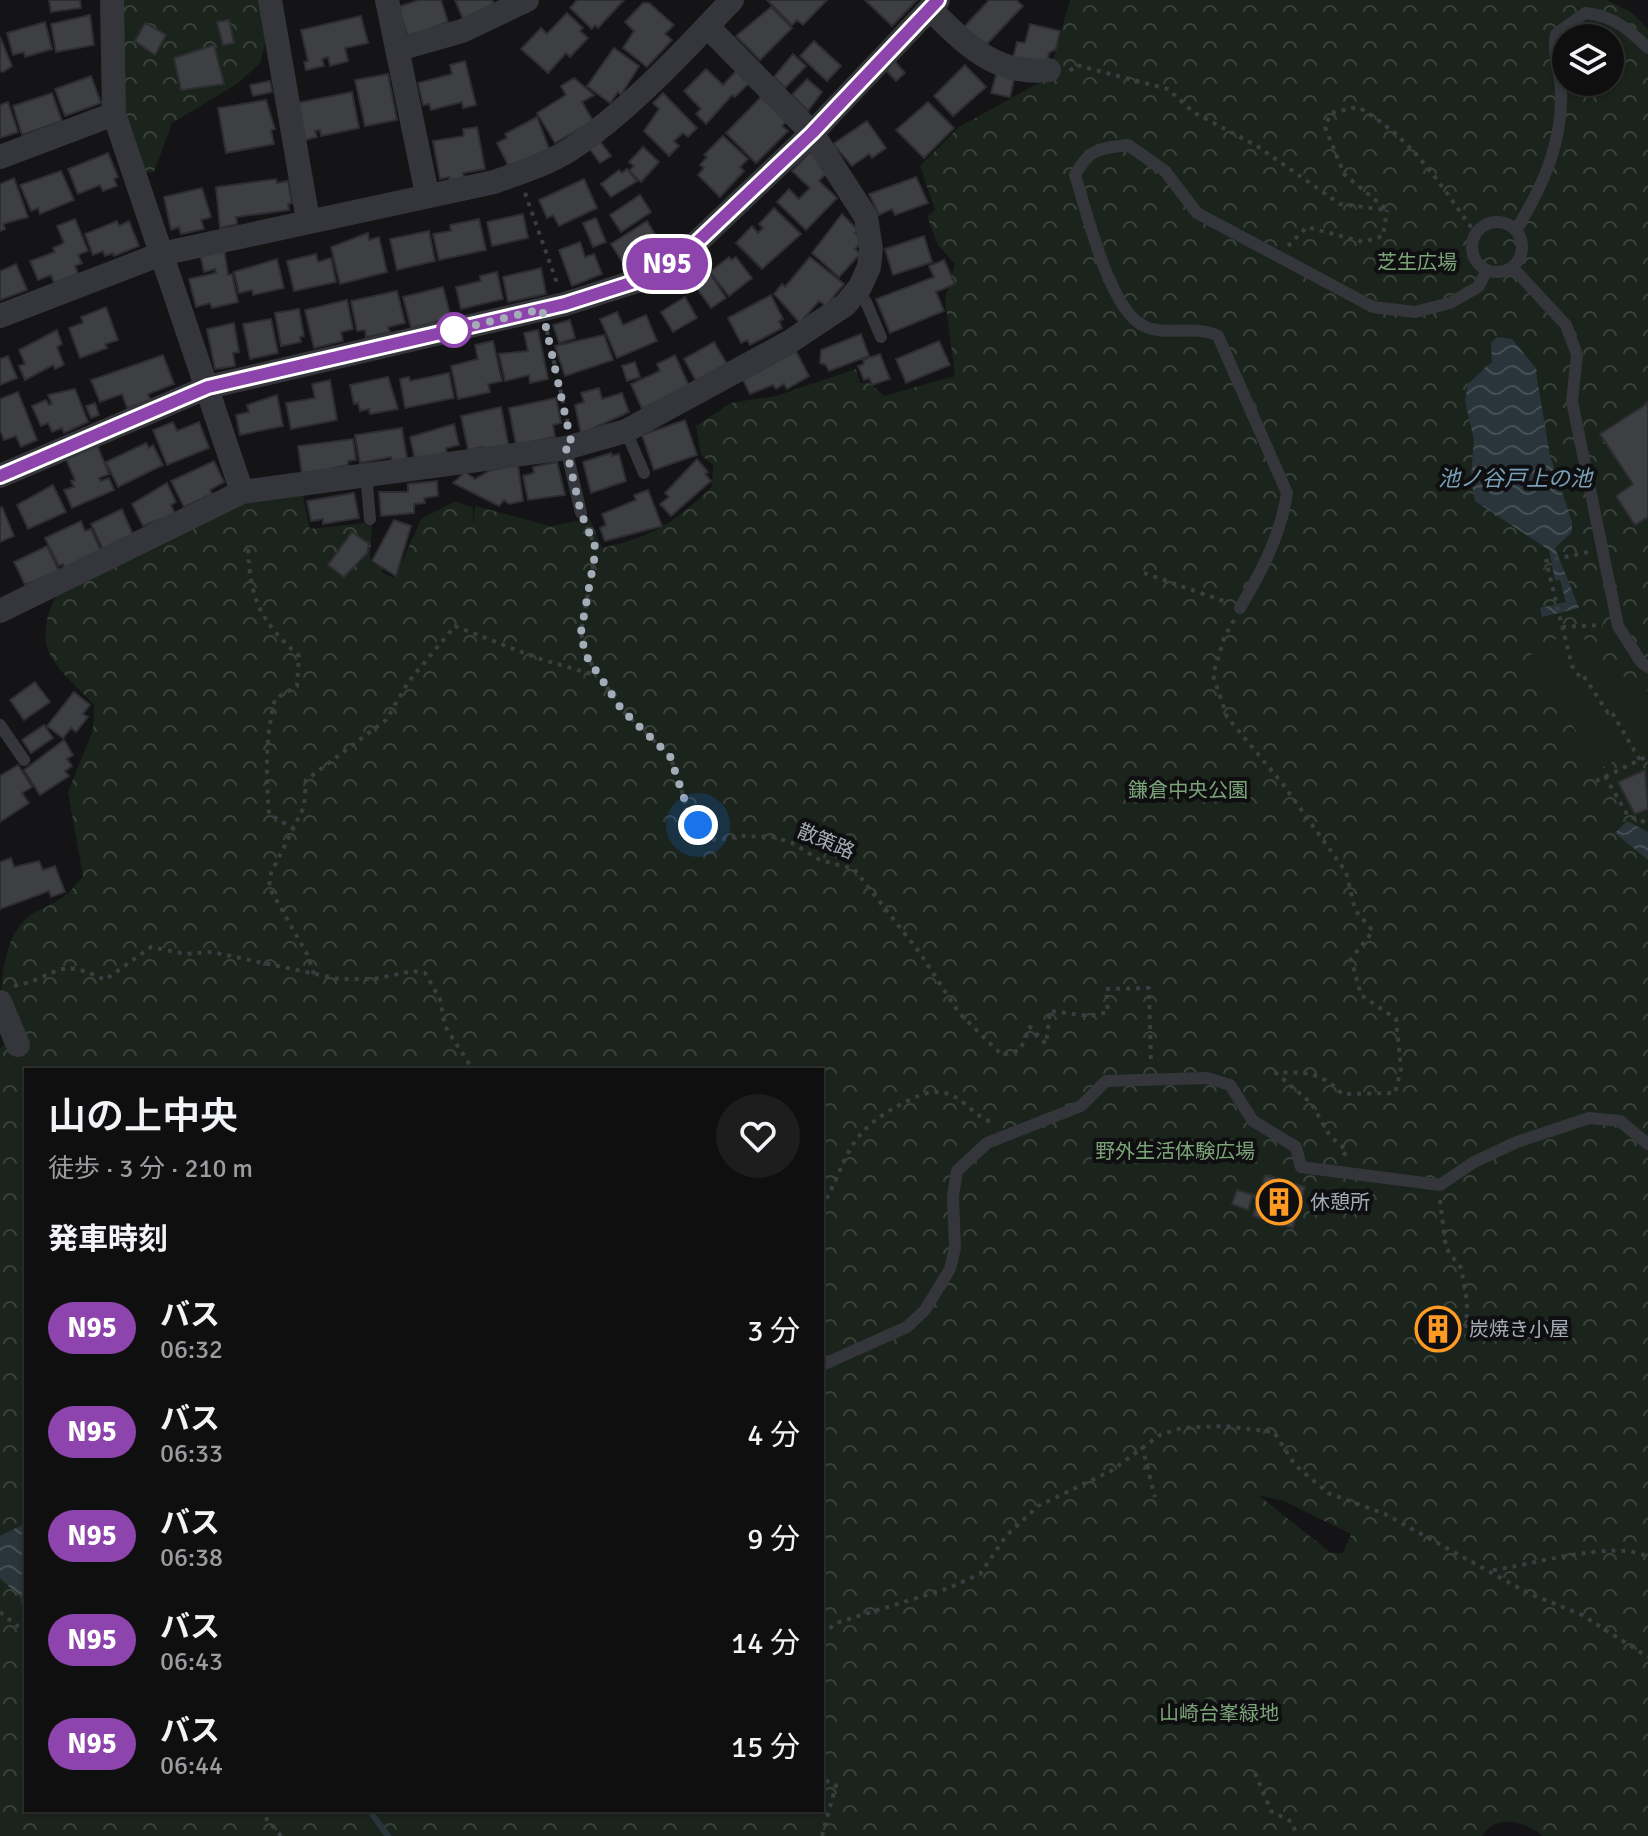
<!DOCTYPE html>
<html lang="ja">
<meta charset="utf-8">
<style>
:root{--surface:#0f0f10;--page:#1d1d1e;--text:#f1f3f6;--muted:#9b9c9f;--line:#2f2f30}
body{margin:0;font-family:Signika,"Noto Sans JP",sans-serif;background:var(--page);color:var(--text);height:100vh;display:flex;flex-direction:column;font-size:30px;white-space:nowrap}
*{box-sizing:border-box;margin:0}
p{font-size:26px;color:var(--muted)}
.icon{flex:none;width:44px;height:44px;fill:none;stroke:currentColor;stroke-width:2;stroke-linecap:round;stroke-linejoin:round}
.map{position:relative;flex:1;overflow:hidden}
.panel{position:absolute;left:24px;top:1068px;width:800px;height:744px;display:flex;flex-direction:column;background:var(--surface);border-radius:0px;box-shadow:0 2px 6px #0004,0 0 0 2px var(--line)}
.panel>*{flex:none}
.badge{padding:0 16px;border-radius:26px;font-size:28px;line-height:52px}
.fabs{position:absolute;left:1552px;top:24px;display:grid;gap:16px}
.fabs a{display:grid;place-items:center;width:72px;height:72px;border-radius:50%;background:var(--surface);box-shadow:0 2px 6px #0004,0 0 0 2px var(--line);font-size:40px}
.you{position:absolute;width:40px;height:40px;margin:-20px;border:6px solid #fff;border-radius:50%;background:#1a73e8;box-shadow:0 0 0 12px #1a73e833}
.map>.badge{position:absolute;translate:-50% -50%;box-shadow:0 0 0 4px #fff}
h2{padding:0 24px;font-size:30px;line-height:72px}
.round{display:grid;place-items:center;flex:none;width:84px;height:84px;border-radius:42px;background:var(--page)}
.overview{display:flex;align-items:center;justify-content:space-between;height:136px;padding:0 24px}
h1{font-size:38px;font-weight:600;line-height:60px}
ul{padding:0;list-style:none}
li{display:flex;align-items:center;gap:24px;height:104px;padding:0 24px}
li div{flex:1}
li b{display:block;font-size:30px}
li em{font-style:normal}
li .badge{min-width:88px;font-weight:700;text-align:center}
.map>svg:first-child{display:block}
</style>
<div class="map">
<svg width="1648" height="1836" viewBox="0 0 1648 1836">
<defs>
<pattern id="forest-crowns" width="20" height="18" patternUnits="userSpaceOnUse" patternTransform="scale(2)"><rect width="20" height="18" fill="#1b241c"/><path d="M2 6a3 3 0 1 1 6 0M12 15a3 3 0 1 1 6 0" fill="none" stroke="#39413b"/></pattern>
<pattern id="water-waves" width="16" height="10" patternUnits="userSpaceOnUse" patternTransform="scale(2)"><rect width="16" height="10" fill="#29353b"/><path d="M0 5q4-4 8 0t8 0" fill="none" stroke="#455055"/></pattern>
</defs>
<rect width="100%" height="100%" fill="#141416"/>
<path fill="url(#forest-crowns)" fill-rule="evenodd" d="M124,0h135l9,34 -8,29 -23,21 -65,39 -18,49 -10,1 -17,-54 -4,-32z
M1070,0h537l24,12 17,17v1807h-106c-16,-16 -48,-22 -60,0h-1482v-787l4,-5 -4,-10c0,-40 0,-97 30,-119 25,-13 35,-15 53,-39l-15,-84 25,-62 1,-25c-36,-39 -65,-53 -38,-109l188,-97 58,-7 8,37 62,-7 -2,40 13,6 -1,5 13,5 26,-59 35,-18 17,7v16l2,-18 75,20 40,-7 12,29c53,-12 71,-25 110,-61l1,-22 -12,-10 -5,-29 35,-23 45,-7 80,-27 4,14 8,-1 16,14 71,-20 -10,-77 10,-35 -17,-19 -11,-29 8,-6 -15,-44 39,-39 89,-49zM1566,38h44v44h-44zM26,1070h796v740h-796zM1258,1495l26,6 67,33 -8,19h-12z"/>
<path fill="#1b241c" d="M1581,635c19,25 39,42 67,56v58l-27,7 -17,11 -17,-8 -11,-28 -46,-76 22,-15z"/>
<path fill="url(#water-waves)" d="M1497,337l15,2 23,28 15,89 22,66v10l-17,16 24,60 -37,9 -2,-9 26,-6 -6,-22h-5l-6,-30 -74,-49 -4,-23 3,-38 -9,-39 3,-17 24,-22 -1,-19z
M1627,821l21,11v28l-33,-27z
M26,1523v98l-6,-24 -20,-19v-42z"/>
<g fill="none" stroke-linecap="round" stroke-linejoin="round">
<path stroke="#29353b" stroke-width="6" d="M369,1810l19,26"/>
</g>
<path fill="#3e3f43" stroke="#2e2e32" stroke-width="2" d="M49,0h31l1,8 -30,4z
M419,0h22l7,22 -40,15 -10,-30z
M455,0h37l3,6 -32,13z
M577,0h47l-26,28 -3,-3 -3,4 -22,-21z
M767,0h60l-24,25 -6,-5 -5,5z
M865,0h52l-25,26z
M989,0h27l7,6 -38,40 -21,-19z
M643,3h6l25,22 -9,9 7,6 -25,27 -24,-19 11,-17 -9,-9z
M771,7l21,21 -32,32 -24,-24z
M567,13l16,15 -3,3 8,7 -18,19 -4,-4 -18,20 -27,-24 20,-21 6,6z
M90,15l4,30 -38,7 -5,-28z
M361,16l7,27 -23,5 3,13 -18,5 -2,-9 -6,2 2,7 -18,4 -2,-8 4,-1 -7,-31z
M229,20l5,23 -11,2 -6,-23z
M45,22l7,27 -27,8 -1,-5 -11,3 -6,-22z
M145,23l21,12 -11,20 -20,-14z
M1030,24l30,7 -4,18 -7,4 -2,8 -34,-3 4,-16 8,1z
M0,37l12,29 -9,6 -3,-1z
M814,41l27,25 -14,15 -27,-25z
M214,45l10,39 -43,6 -7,-32z
M614,48l25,18 -18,29 -3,-3 -8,11 -23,-17z
M793,54l13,12 -21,22 -11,-11z
M893,59l12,14 -9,8 -12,-13z
M465,61l11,44 -13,3 -1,-6 -31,8 -2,-6 -6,1 -5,-22 34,-9 -2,-9z
M965,65l21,22 -33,29 -19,-20z
M739,68l12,13 -16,16 -3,-2 -26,29 -10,-10 5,-5 -17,-18 22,-22 17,16z
M997,72l18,4 -5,21 -19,-4z
M388,74l9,46 -32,6 -10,-46z
M91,76l10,27 -36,13 -10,-27z
M574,78l20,17 -12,7 11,19 -38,22 -18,-30 29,-18 -5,-9z
M807,79l15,13 -14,19 -16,-16z
M270,81l2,11 -19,4 -3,-11z
M352,92l7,36 -38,8 -1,-6 -5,1 2,6 -12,3 -8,-37z
M52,93l10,28 -40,14 -9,-29z
M663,93l34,35 -9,9 -5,-4 -9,8 5,5 -10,10 -25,-25 15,-22 -6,-6z
M764,94l25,25 -7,7 6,5 -32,32 -30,-30z
M266,100l9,29 -4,1 3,14 -48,9 -8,-45z
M8,102l10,30 -18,6v-33z
M928,102l26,26 -30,30 -28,-28z
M537,117l13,34 -41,16 -12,-24 10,-5 -2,-4z
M867,121l19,27 -14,10 -3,-4 -17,12 -19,-22z
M477,127l8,42 -22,4 2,8 -15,2 -1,-6 -9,2 -7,-38 31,-5 -1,-7z
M723,136l25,23 -8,8 4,4 -24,26 -22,-22 6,-7 -4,-3 7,-8 -3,-2z
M599,140l12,16 -11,7 -11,-15z
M643,147l16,15 -18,20 -12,-11 5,-5 -5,-4z
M810,152l19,18 -10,11 18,17 -31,32 -29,-28 12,-13 10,10 11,-11 -18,-17z
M108,153l10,24 -4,2 3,7 -14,5 -3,-6 -22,9 -10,-25z
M627,169l10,12 -26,16 -10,-13 18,-14 3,3z
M61,171l13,29 -34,14 -2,-6 -7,3 -11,-26z
M916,177l12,26 -33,12 -3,-6 -13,6 -10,-21z
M14,178l14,39 -25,7 2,5 -5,2v-47z
M276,179l1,4 11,-2 4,22 -4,1 1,6 -53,7 1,7 -17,4 -4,-41z
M584,179l13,29 -38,18 -6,-11 -6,3 -8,-18z
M202,188l9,29 -10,3 3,9 -23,5 -2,-7 -8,3 -7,-33z
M640,195l11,17 -30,20 -11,-17z
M774,208l27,26 -39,35 -26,-26 16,-17 6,7 5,-5 -4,-4z
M523,214l5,24 -36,8 -5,-24z
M842,214l16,16 -3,3 8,7 -8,9 5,5 -21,23 -27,-24z
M596,218l10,24 -13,5 -10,-24z
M75,219l13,32 -10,4 4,8 -7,3 3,8 -24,9 -3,-8 -13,5 -8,-19 25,-9 -2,-4 11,-5 -7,-17z
M479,219l7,31 -47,10 -6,-26 18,-3 -1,-6z
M117,221l2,5 10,-5 10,25 -25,10 -1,-3 -8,3 -2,-5 -10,4 -8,-21z
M647,221l15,25 -36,22 -15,-24z
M429,231l6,30 -38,9 -7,-31z
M368,233l1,7 10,-3 8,35 -47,12 -9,-37z
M924,236l8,26 -39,13 -8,-26z
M580,242l5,15 9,-3 8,20 -30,12 -13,-36z
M224,248l4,27 4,-1 6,28 -26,6 -2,-5 -14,4 -7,-28 27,-6 -1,-4 -11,3 -4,-18z
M316,254l2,8 13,-4 5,24 -42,9 -7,-30z
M729,257l2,3 5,-3 16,21 -23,18 -19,-24z
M810,257l34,27 -18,22 -7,-5 -19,22 -26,-29 8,-10 3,3z
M277,259l7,29 -31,7 -1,-5 -13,3 -5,-21z
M944,260l11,24 -19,8 8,19 -54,22 -14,-34 58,-22 -5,-11z
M16,264l11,26 -27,10v-29z
M541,268l5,26 -38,8 -5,-25z
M707,269l19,29 -15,10 -20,-28z
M497,272l6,27 -42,10 -5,-22 25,-6 -1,-5z
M443,287l8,31 -40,10 -8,-31z
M397,291l8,32 -17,4 2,5 -24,5 -1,-7 -8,1 -6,-30z
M771,295l12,24 -4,2 3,7 -32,17 -3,-5 -6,3 -13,-25z
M685,297l12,21 -24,14 -12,-20z
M347,300l6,29 -12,3 2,9 -29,7 -9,-38z
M106,307l12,33 -13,4 2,4 -27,10 -11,-30 14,-5 -2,-6z
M299,309l5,27 -4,1 1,5 -20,4 -6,-33z
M617,312l6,13 23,-10 11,26 -40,17 -17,-39z
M271,319l7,34 -28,6 -7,-35z
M570,320l5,18 -16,5 -6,-18z
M234,323l5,29 -6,1 2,13 -20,3 -8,-40z
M57,330l5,14 -5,3 7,18 -9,4 -2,-4 -28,15 -6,-14 6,-2 -6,-14z
M538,330l10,49 -18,4 -1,-8 -24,6 -6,-27 29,-3 -4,-18z
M861,334l8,22 -40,15 -3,-6 -6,-2 1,-13z
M604,335l9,25 -48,16 -10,-30z
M493,341l9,40 -14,3 2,8 -32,7 -7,-33 27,-7 -3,-14z
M939,341l11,24 -44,18 -10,-24z
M714,342l13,22 -31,17 -12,-22z
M796,351l13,25 -22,13 -3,-5 -8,5 -3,-4 -23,9 -7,-14z
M880,354l10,25 -18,6 -3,-7 -5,2 -6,-14 6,-2 -1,-4z
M163,355l11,29 -26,10 2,6 -23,8 -5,-14 -22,8 -9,-22z
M675,355l14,31 -47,23 -11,-25 29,-13 -3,-7z
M8,356l9,22 -17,7v-26z
M635,362l5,15 -13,4 -5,-15z
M449,373l5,25 -49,10 -5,-29 9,-2 1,4z
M388,377l10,32 -28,5 -1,-5 -9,2 -2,-8 -4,1 -4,-19z
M330,380l7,40 -46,9 -5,-26 29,-5 -3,-14z
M599,388l3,11 20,-6 7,19 -48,22 -6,-29 9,-3 -3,-9z
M75,389l13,33 -24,11 -2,-5 -10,4 -4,-9 -7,3 -9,-20 14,-6 3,5 3,-1 -4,-9z
M18,392l19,48 -16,7 -5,-11 -12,4 -4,-10v-31z
M277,395l6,31 -43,9 -4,-20 13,-3 -2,-7z
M556,398l5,25 -8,2 2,12 -39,8 -7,-37z
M95,403l4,12 -8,3 -5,-12z
M1648,403v114l-13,8 -19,-29 17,-12 -33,-50z
M501,407l8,41 -25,6 -1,-7 -15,3 -7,-34z
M685,420l12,35 -43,15 -12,-35z
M173,422l4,9 22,-9 10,26 -42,17 -14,-35z
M454,424l5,21 -13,3 1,8 -32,4 -5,-23z
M402,428l5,31 -15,3 -1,-5 -31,6 -5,-28z
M353,439l3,21 -8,1v4l-46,10 -4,-29z
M146,443l3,5 4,-3 10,20 -45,22 -12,-25z
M97,445l12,29 -10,4 2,3 8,-3 5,12 -42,18 -8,-18 10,-3 -3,-6 4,-1 -9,-21z
M611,453l1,3 7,-2 7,27 -35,12 -8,-31z
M697,459l11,13 -3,2 6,7 -40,35 -11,-12 9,-7 -4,-4z
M214,461l10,21 -14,8 2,4 -28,13 -13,-26z
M557,462l8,33 -37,5 -5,-24 11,-3 -1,-6z
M518,465l5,36 -14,3 -5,-4 -5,6 -46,-23 12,-11 10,7 16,-9z
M437,481l1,15 -14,2 1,5 -11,1v9l-33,3 -2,-24h29v-8z
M167,483l9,19 -5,3 4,9 -32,12 -11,-22z
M53,485l13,27 -38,17 -11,-24z
M648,490l14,36 -57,15 -5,-13 6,-3 -4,-11 34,-14 -2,-5z
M354,493l5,25 -36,6v-5l-12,2 -4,-20z
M2,507l12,29 -14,6v-34z
M122,509l11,26 -30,14 -12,-25z
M394,520l17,6 -15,50 -24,-15z
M81,521l4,10 6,-2 10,22 -36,17 -2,-4 -4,2 -14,-28z
M352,532l17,12 -2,9 -23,24 -16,-12z
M47,546l12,25 -34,14 -11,-23z
M35,682l15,20 -26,18 -14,-20z
M74,692l16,13 -7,9 5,3 -12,15 -5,-4 -8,10 -16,-12z
M44,725l9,13 -22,15 -9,-13z
M64,740l9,15 -6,4 5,7 -7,5 4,5 -29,19 -16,-25z
M18,765l14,22 -10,6 7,10 -29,19v-46z
M1645,770l3,39 -13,5 -17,-32z
M11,858l3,9 25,-6 4,9 12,-4 10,26 -14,5 -2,-6 -49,18v-47z
M1265,1175l40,12 -12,41 -40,-12z
M1237,1190l16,5 -5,15 -16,-6z
M1434,1323l10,1 -2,12 -9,-1z"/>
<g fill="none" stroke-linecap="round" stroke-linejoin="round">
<path stroke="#3a3d42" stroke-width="4" stroke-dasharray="4 6" stroke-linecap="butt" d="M1070,71l6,-6 92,24 25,23 64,34 83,58 47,6
M525,193l32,90
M1385,208l-41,-34 -19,-47 6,-14 27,-6c55,32 82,77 118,127
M1288,246l19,-19 56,15 20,-6 4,-26
M547,331l21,93
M587,527l9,22 -15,83 4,22 37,56 48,46 19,57 17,24 10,3 26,-4 32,1 18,6 28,17 34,9 66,84 39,60 43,42 18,-5 10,-23 16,17 4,-33 40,5 18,-4 -2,-23 43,-1 2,76
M248,549c2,52 13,72 51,107l-2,30 -22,13c-10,39 -9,75 -6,115l25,15
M1588,552l-42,9 26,105 8,11 3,-2 25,38 3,-2 29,49
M1144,573l82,29
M1234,620l-10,18 -11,37 14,42 55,66 64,89 9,38 18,21 -22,28 10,36 35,24 5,50 -6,24 -53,1c-19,-21 -38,-23 -66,-21l35,30 19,33 17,15 -4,5
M1562,627l41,-2
M1605,776l23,40 20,7
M1596,781l52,-25
M314,974l-7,-20 -38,-67 2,-14 33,-66 2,-27 80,-60 23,-39 46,-55 82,32 58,17
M14,986c46,-9 41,-31 91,-6l46,-33 34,7 27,-2 127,27h35l39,-8 12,2 15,26 5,27 28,44
M1440,1200l6,48 15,20 6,33 -1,40
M822,1208c28,-53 23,-74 81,-105 13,-6 27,-14 42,-10 18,4 29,23 46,29
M1142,1446l13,51
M1493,1570c38,-5 123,-31 155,-13
M0,1612l26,21
M822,1635l14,-12 113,-35 31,-14 26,-38 32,-30 73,-35 49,-36 22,-7 42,-2 50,6 21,33 33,28 57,21 143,79 54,22 66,42
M1255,1773l16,38 21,11 5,14
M259,1810l22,26
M822,1836l14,-51 -14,-6"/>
<path stroke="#34363b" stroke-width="12" d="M1472 247a25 25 0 1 1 50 0a25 25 0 1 1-50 0Z
M1516,230c27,-44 47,-87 45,-141 -1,-20 -9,-34 -5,-55l29,-21c29,3 43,16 63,35
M1512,267l54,58 11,30 -5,46 46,225 23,36 7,5
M857,291l9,11 15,35
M626,431l18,42
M566,448l15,65
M366,475l4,44
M1240,608c21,-36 41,-73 47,-115l-69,-157c-23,-12 -52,1 -74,-10 -35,-16 -57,-114 -69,-151 15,-27 23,-26 53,-30l37,26 32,42 176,94 42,5 35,-9 28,-16 9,-17
M0,725l24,35
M822,1365l85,-38 18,-17 25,-41 5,-21 -2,-52 4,-25 30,-28 94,-37 25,-25 101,-3 23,7 23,36 43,26 5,20 139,18 34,-23 43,-20 72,-24 31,3 28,23"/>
<path stroke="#34363b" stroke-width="24" d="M112,0l2,114 128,378
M270,0l38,220
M387,0l40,194
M930,9c36,35 65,67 119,61
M399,49l63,-18 65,-31
M0,157l114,-43
M0,316l161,-62 333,-72c25,-9 51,-17 74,-31 57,-36 118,-102 164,-151
M0,476l208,-89 357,-83 72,-23 56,-35 119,-113 126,-133
M0,611l242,-119 324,-44 60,-17 165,-90 54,-36 15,-18 9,-20 2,-18 -5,-32 -54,-84 -105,-107
M0,1002l18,43"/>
</g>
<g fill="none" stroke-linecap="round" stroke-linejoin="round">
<g stroke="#fff" stroke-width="18">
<path id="line" d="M0,476l208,-89 357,-83 72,-23 56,-35 119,-113 126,-133"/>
</g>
<use href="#line" stroke="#8e44ad" stroke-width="12"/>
<path stroke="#a4acb7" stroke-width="8" stroke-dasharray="0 14.4" d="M454,330l-3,1 91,-22 30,137 -6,2 15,65 15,36 -15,83 4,22 37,56 48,46 19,57 9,12"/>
</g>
<defs>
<g id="building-ring" transform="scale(2.3)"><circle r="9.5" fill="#0f0f11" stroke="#ff9b23" stroke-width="1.5"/><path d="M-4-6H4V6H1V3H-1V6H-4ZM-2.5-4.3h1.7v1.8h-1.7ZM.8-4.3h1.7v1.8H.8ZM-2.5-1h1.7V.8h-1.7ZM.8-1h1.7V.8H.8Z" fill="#ff9b23"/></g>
</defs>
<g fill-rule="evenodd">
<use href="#building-ring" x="1279" y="1202"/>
<use href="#building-ring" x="1438" y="1329"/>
</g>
<circle fill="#fff" stroke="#8e44ad" stroke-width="4" cx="454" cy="330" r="16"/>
<g text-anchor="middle" stroke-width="8" stroke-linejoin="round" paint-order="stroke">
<g font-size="20" fill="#7ca479" stroke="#0f0f11">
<text x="1417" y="269">芝生広場</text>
<text x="1188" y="797">鎌倉中央公園</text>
<text x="1175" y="1158">野外生活体験広場</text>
<text x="1219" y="1720">山崎台峯緑地</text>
</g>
<g font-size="20" fill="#a4acb7" stroke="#0f0f11">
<text transform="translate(826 841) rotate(23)" y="7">散策路</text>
</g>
<g font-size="20" fill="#a4acb7" stroke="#0f0f11" text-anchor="start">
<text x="1310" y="1209">休憩所</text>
<text x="1469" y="1336">炭焼き小屋</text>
</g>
<g font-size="22" font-style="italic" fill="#78a0b6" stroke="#0f0f11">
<text x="1515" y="486">池ノ谷戸上の池</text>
</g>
</g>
</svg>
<div class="fabs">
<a><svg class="icon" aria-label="layers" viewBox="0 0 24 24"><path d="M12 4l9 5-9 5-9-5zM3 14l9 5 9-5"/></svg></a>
</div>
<div class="you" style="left:698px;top:825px"></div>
<b class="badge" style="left:667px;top:264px;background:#8e44ad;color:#fff">N95</b>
<section class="panel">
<div class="overview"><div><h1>山の上中央</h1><p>徒歩 · 3 分 · 210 m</p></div><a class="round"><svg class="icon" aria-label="heart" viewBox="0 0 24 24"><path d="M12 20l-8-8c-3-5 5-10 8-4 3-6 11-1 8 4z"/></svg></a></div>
<h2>発車時刻</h2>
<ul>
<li><span class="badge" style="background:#8e44ad;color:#fff">N95</span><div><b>バス</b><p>06:32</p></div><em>3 分</em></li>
<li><span class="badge" style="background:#8e44ad;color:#fff">N95</span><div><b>バス</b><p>06:33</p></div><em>4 分</em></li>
<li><span class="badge" style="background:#8e44ad;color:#fff">N95</span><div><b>バス</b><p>06:38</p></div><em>9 分</em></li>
<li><span class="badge" style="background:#8e44ad;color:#fff">N95</span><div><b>バス</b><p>06:43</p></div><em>14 分</em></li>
<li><span class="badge" style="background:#8e44ad;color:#fff">N95</span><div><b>バス</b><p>06:44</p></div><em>15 分</em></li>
</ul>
</section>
</div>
